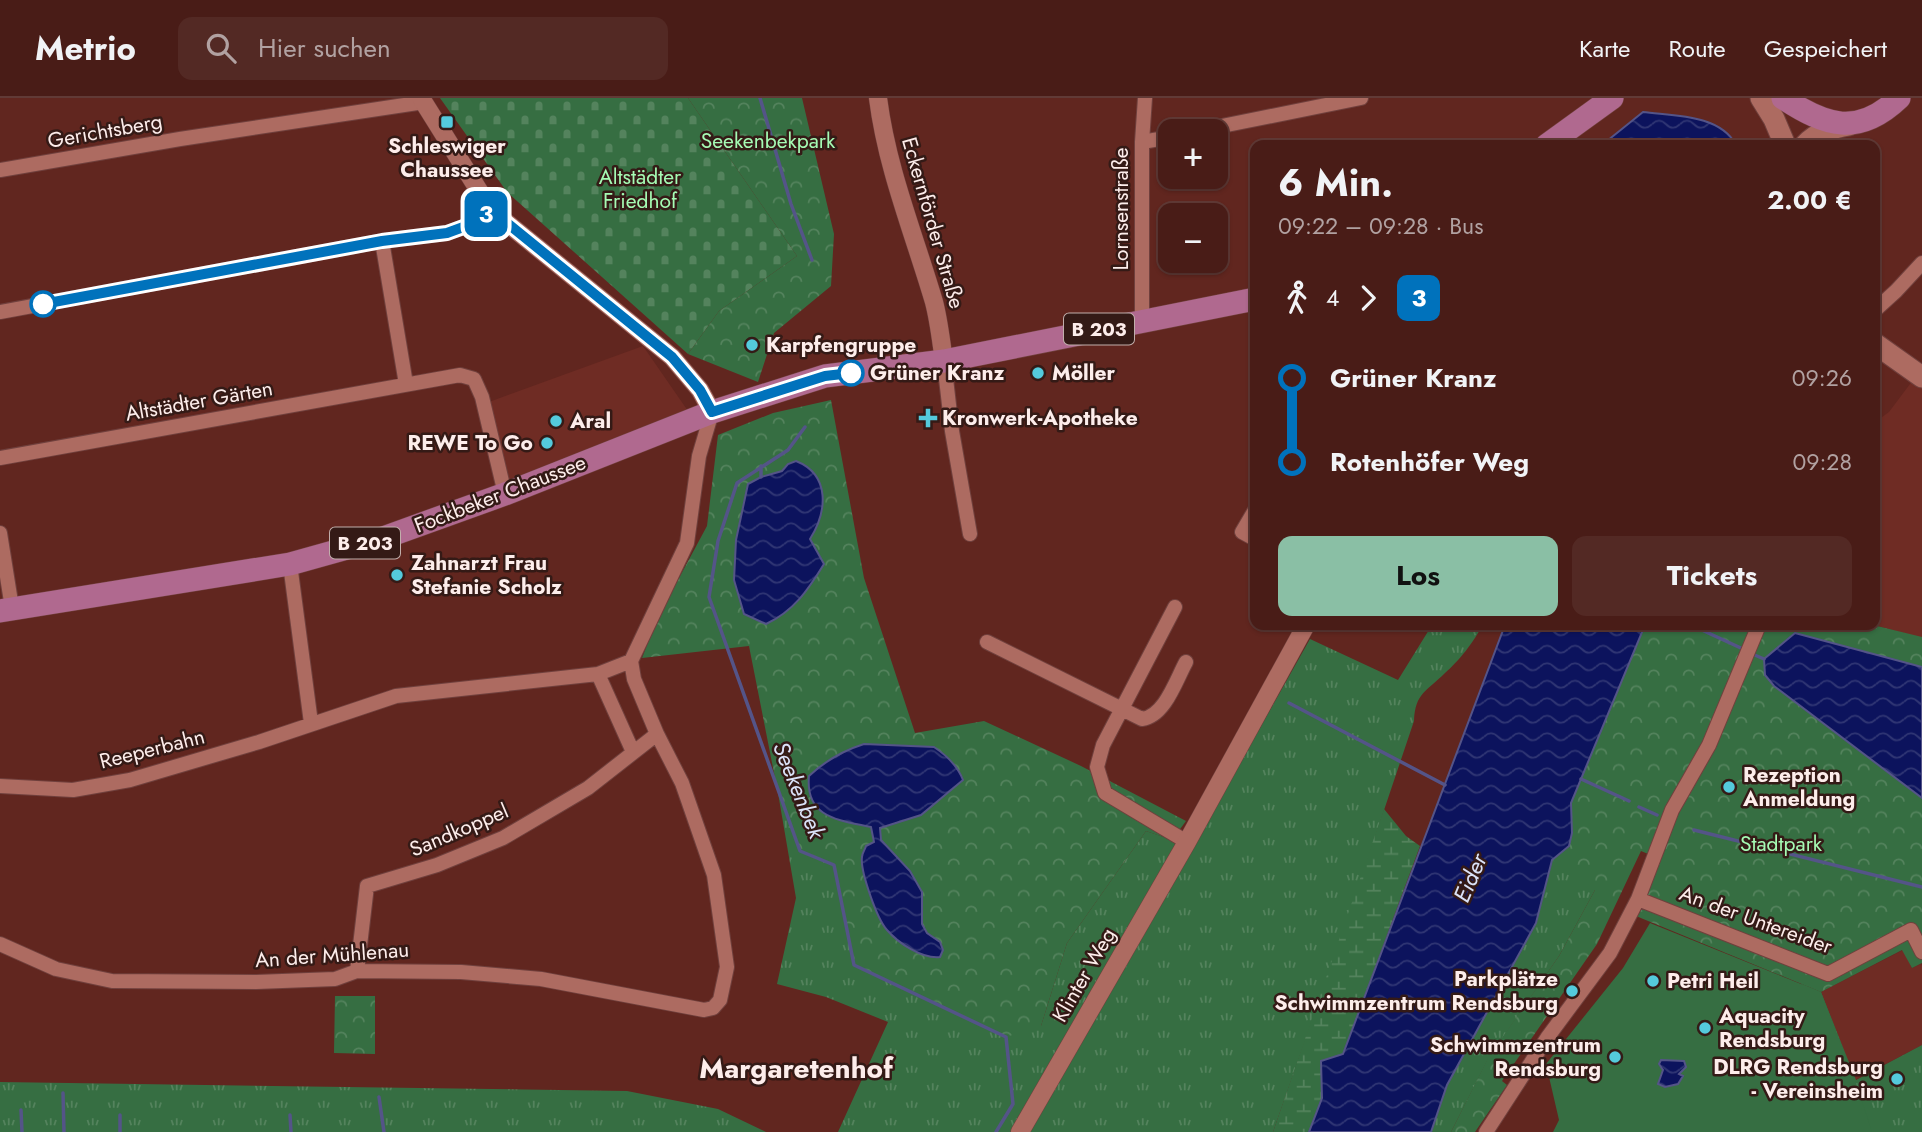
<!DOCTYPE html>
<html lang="de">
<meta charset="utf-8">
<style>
:root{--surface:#491c17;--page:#532924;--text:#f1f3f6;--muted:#b1a1a1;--line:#613a36;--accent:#8abfa5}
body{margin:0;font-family:Jost,sans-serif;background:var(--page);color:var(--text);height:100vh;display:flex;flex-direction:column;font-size:26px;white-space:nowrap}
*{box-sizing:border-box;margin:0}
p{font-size:23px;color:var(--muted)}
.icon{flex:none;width:38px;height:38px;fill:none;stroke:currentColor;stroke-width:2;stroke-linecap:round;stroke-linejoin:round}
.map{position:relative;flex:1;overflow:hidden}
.details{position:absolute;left:1250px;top:42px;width:630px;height:490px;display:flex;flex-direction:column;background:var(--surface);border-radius:14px;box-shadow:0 2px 5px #0004,0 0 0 2px var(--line)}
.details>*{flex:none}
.badge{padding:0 14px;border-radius:10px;font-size:24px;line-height:46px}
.fabs{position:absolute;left:1158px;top:21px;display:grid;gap:14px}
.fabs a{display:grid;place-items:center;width:70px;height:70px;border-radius:14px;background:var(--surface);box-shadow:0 2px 5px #0004,0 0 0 2px var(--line);font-size:35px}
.map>.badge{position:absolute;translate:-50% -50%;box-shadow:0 0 0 4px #fff}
.legs{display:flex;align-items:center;gap:10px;height:77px;padding:0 28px;font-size:23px}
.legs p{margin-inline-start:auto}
.headline{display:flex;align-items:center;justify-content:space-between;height:119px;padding:0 28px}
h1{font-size:38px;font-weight:700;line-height:52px}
.cta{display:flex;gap:14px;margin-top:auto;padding:14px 28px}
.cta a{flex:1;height:80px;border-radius:14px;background:var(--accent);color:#111;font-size:28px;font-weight:700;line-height:80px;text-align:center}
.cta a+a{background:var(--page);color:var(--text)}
ul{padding:0 28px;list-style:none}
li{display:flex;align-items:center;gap:24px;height:84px;font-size:26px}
li i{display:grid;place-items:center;width:10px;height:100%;margin:0 9px;background:currentColor}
li i::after{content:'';width:18px;height:18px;margin:-9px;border:5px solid;border-radius:50%;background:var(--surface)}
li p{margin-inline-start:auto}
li:first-child i{background:linear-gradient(#0000 50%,currentColor 0)}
li:last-child i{background:linear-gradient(currentColor 50%,#0000 0)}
header{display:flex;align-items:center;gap:42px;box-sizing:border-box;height:98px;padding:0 35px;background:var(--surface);border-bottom:2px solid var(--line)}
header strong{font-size:33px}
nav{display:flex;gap:38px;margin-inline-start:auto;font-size:24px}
.search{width:490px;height:63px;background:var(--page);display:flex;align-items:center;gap:18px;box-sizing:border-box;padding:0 24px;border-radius:14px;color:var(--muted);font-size:26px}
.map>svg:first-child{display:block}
</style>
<header>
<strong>Metrio</strong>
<div class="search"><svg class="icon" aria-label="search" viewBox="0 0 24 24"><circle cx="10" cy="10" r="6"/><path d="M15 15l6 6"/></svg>Hier suchen</div>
<nav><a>Karte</a><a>Route</a><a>Gespeichert</a></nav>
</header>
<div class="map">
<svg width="1922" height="1034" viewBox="0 0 1922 1034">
<defs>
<pattern id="grass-tufts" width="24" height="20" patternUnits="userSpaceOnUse" patternTransform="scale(1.75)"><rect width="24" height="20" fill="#366e42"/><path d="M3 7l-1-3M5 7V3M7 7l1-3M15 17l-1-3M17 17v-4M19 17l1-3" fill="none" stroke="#54835d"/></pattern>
<pattern id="wetland-marsh" width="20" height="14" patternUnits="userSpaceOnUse" patternTransform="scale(1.75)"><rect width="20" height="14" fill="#366e42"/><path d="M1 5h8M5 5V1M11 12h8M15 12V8" fill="none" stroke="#54835d"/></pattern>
<pattern id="cemetery-stones" width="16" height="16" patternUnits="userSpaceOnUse" patternTransform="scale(1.75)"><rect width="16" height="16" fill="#366e42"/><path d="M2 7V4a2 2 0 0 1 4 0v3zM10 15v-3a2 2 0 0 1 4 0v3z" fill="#54835d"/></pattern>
<pattern id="park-crowns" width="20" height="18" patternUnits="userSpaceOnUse" patternTransform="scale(1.75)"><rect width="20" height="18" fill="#366e42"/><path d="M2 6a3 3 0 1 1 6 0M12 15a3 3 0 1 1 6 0" fill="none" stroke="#54835d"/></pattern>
<pattern id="water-waves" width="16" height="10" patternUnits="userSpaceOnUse" patternTransform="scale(1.75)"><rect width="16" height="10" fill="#0c135d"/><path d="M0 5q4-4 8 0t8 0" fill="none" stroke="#303674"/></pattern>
</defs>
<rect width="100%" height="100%" fill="#61261f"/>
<path fill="#6f2c24" d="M643,248l45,65 -180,72 -19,-81z
M1916,278l6,4v258l-48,-13v-202l15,-11z
M1903,852l9,18 9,-4 1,2v79l-67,35 -34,-88z"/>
<path fill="url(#grass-tufts)" d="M1432,527h50c-7,16 -24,37 -37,48 -18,18 -30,20 -31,48l-71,211 -70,200h-435l50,-110 -62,-25 -49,-13 19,-86 -18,-105 22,58 34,14 20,100 187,61 26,-83 79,-112 47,16 117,-208 88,41z
M1645,527l-50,265 -36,66 -71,103 -37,73h-20l16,-47 89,-162 16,-63 17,-14 3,-13 -1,-30z
M1802,886l19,8 35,88 66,-35v87h-222z
M0,984l627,9 91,18 48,23h-766z"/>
<path fill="url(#wetland-marsh)" d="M1384,711l22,27 14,10 -77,208 -22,7 1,37 -13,34h-36z"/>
<path fill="url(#cemetery-stones)" d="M440,0h248l109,158 -78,55 -31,43 -181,-162z"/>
<path fill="url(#park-crowns)" d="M688,0h114l32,136 -3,52 -57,47 -16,49 -70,-28 31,-43 78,-55z
M831,302l33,178 51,155 69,-12 97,45 105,55 -14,19 -26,-9 -79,112 -26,83 -35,11 -152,-72 -20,-99 -34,-15 -22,-58 -29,-147 -107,12 16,-41 49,-91 11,-91 55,-22z
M1645,527h228l49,12v30l-46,-12 -102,31 148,112v165l-10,5 -10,-18 -81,42 -185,-76 22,-58 -17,-7 -44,93 -95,137 5,4 -32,47h-24l37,-74 71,-102 36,-66 -43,-30c24,-21 20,-26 19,-57z
M335,898h40v58l-41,-1z"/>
<path fill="#366e42" d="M1650,825l171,69 34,88 17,52h-319l6,-12 -13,-56 77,-96z"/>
<path fill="url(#water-waves)" stroke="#545488" stroke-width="2" d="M1643,14c30,4 77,2 93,33h-134z
M796,363c35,14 31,51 14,78l14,25c-16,26 -30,47 -58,60l-22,-10 -10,-34 2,-40 12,-56 13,-7 21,-6 6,-7z
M1505,527h140l-74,178 1,30 -3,13 -17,14 -16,63 -89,162 -16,47h-122l13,-34 -1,-37 22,-7z
M1795,535l127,34v131l-148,-112 -9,-11 -1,-16z
M864,646l70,3c12,8 24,20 29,33l-42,35 -41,13 1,12 29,31 12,21v32l5,9 13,9 3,8 -3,7c-18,2 -42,-14 -53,-27 -10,-11 -27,-59 -25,-73 0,-4 3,-7 4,-11l8,-4 -3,-15c-32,-7 -66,-9 -62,-51 17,-16 33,-25 55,-32z
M1661,962l23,1 2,6 -7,7 4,2 -5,8 -13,3 -7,-3 5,-14 -4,-6z"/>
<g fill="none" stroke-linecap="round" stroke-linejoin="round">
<path stroke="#545488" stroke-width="3.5" d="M760,0l31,106 21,56
M805,329l-17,23 -51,33 -19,58 -9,56 91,254 34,14 20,100 152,72 7,67 -17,28
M761,379v-11
M1691,527l52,24
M1750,555l14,6
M1289,605l156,82
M1581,681l48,22
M1639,709l18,8
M1694,732l228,57
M63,995l1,39
M379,999l5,35
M21,1012l1,22
M120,1017v17
M290,1017l1,17"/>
<g stroke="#70403d" stroke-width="16">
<path id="minor" d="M1197,33l164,-33
M1142,44l29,-5
M0,72l180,-31 244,-37
M382,143l24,143
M1874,213l22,-20 26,-28
M0,214l382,-71 65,-8 30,-11 14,-12
M1142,223v-179l3,-44
M944,263l8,70 18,103
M0,360l460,-83 14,4 8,18 23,97
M1255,412l-13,22 13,7
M0,435l12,75
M290,466l21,159
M1175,509l-72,138 -6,22 8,26 82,49
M987,544l155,77c23,-3 34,-39 44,-57
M598,576l35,78
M0,688l73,4 57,-10 129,-38 137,-46 202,-22 33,-13
M1638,801l190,75 83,-44 11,22
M0,846l56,25 56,12 144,1 79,-3 22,-8 104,1 80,7 163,31 9,-2 7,-8 7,-33 -13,-92 -32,-92 -25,-49
M357,873l10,-85 70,-21 66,-27 85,-50 69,-54 -23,-55 -3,-18 56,-118 12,-87 13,-44
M1486,1034l61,-94 63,-85 28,-54 34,-89 37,-65 50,-120"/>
</g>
<g stroke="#70403d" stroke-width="19">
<path id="tertiary" d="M421,0l70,112 181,147 28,33 12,22
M878,0c9,71 36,136 56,204 5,19 7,39 10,59
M1020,1034l167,-290 119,-217"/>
</g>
<g stroke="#70403d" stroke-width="23">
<path id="secondary" d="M1761,0l13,21 11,26
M1805,47c12,-13 27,-17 44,-20
M1874,245l48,34"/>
</g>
<g stroke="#70403d" stroke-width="24">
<path id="primary" d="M1783,0c43,28 75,39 116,0
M1547,47l65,-47
M0,513l290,-47 93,-26 122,-44 207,-82 113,-36 119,-15 311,-62"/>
</g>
<use href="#minor" stroke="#ad6b61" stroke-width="14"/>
<use href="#tertiary" stroke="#ad6b61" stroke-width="18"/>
<use href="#secondary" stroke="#ad6b61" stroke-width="21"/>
<use href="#primary" stroke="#b0698f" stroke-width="23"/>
</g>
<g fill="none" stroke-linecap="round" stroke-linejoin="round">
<g stroke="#fff" stroke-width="16">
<path id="line-1" d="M43,206l339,-63 65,-8 30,-11 14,-12 181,147 28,33 12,22 113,-36 26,-3"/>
</g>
<use href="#line-1" stroke="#0072bc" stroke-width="10"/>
</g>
<g fill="#54cadc" stroke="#341a16" stroke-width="2.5">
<rect x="440" y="17" width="14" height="14" rx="3.5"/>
<circle cx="752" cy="247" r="7"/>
<circle cx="1038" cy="275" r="7"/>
<path d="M924.5 309.5h7v7h7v7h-7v7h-7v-7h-7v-7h7z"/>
<circle cx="556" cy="323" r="7"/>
<circle cx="547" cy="345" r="7"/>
<circle cx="397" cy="477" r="7"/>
<circle cx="1729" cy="689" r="7"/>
<circle cx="1653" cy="883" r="7"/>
<circle cx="1572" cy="893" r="7"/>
<circle cx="1705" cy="930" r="7"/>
<circle cx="1615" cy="959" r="7"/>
<circle cx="1897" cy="981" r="7"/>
</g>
<g fill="#fff" stroke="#0072bc" stroke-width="3.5">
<circle cx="43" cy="206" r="12"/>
<circle cx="851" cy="275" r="12"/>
</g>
<g text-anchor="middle" stroke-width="5" stroke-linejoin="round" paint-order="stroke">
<g fill="#341a16" stroke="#c1aeab" stroke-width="2">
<rect x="1064" y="215.5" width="70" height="31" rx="5"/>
<rect x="330" y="429.5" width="70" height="31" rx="5"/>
</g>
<g font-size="19" font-weight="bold" fill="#fdedeb">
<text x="1099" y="238">B 203</text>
<text x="365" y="452">B 203</text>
</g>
<g font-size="21" fill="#fdedeb" stroke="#341a16">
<text transform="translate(105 33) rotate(-10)" y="7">Gerichtsberg</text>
<text transform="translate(1121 111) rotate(-90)" y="7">Lornsenstraße</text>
<text transform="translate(933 125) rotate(74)" y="7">Eckernförder Straße</text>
<text transform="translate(199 303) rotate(-10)" y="7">Altstädter Gärten</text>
<text transform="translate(500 396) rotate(-21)" y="7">Fockbeker Chaussee</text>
<text transform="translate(152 651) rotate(-14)" y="7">Reeperbahn</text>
<text transform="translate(459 732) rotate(-23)" y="7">Sandkoppel</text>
<text transform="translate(1756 822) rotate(20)" y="7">An der Untereider</text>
<text transform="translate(332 857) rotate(-4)" y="7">An der Mühlenau</text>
<text transform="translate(1084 877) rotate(-60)" y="7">Klinter Weg</text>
</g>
<g font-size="21" fill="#a5fbb4" stroke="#341a16">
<text x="768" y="50">Seekenbekpark</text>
<text x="640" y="86">Altstädter<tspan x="640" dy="24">Friedhof</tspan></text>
<text x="1781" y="753">Stadtpark</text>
</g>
<g font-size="21" font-weight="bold" fill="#fdedeb" stroke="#341a16" text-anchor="start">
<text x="447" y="55" text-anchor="middle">Schleswiger<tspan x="447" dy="24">Chaussee</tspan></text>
<text x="766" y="254">Karpfengruppe</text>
<text x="1052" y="282">Möller</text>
<text x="942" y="327">Kronwerk-Apotheke</text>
<text x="570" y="330">Aral</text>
<text x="533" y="352" text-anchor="end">REWE To Go</text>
<text x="411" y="472">Zahnarzt Frau<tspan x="411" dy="24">Stefanie Scholz</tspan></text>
<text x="1743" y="684">Rezeption<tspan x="1743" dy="24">Anmeldung</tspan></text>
<text x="1558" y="888" text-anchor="end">Parkplätze<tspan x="1558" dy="24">Schwimmzentrum Rendsburg</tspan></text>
<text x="1667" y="890">Petri Heil</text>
<text x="1719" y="925">Aquacity<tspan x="1719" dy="24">Rendsburg</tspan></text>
<text x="1601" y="954" text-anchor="end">Schwimmzentrum<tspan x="1601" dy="24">Rendsburg</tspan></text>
<text x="1883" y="976" text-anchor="end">DLRG Rendsburg<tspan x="1883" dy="24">- Vereinsheim</tspan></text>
</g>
<g font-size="21" font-weight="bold" fill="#fdedeb" stroke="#341a16" text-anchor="start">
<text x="870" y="282">Grüner Kranz</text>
</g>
<g font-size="23" font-style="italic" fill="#dae2f8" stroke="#341a16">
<text transform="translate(799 692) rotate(68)" y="8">Seekenbek</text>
<text transform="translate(1470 780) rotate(-67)" y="8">Eider</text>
</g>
<g font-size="28" font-weight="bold" fill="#fdedeb" stroke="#341a16">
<text x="796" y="980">Margaretenhof</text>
</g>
</g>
</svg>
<div class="fabs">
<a>+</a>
<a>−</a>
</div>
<b class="badge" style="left:486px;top:116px;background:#0072bc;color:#fff">3</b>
<section class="details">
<div class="headline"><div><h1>6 Min.</h1><p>09:22 – 09:28 · Bus</p></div><b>2.00 €</b></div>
<div class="legs"><svg class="icon" aria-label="walk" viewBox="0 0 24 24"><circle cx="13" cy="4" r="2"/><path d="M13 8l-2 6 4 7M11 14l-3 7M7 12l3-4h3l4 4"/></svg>4<svg class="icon" aria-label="forward" viewBox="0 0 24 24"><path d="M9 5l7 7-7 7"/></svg><b class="badge" style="background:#0072bc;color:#fff">3</b></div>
<ul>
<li><i style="color:#0072bc"></i><b>Grüner Kranz</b><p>09:26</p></li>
<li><i style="color:#0072bc"></i><b>Rotenhöfer Weg</b><p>09:28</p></li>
</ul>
<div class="cta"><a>Los</a><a>Tickets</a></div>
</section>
</div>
